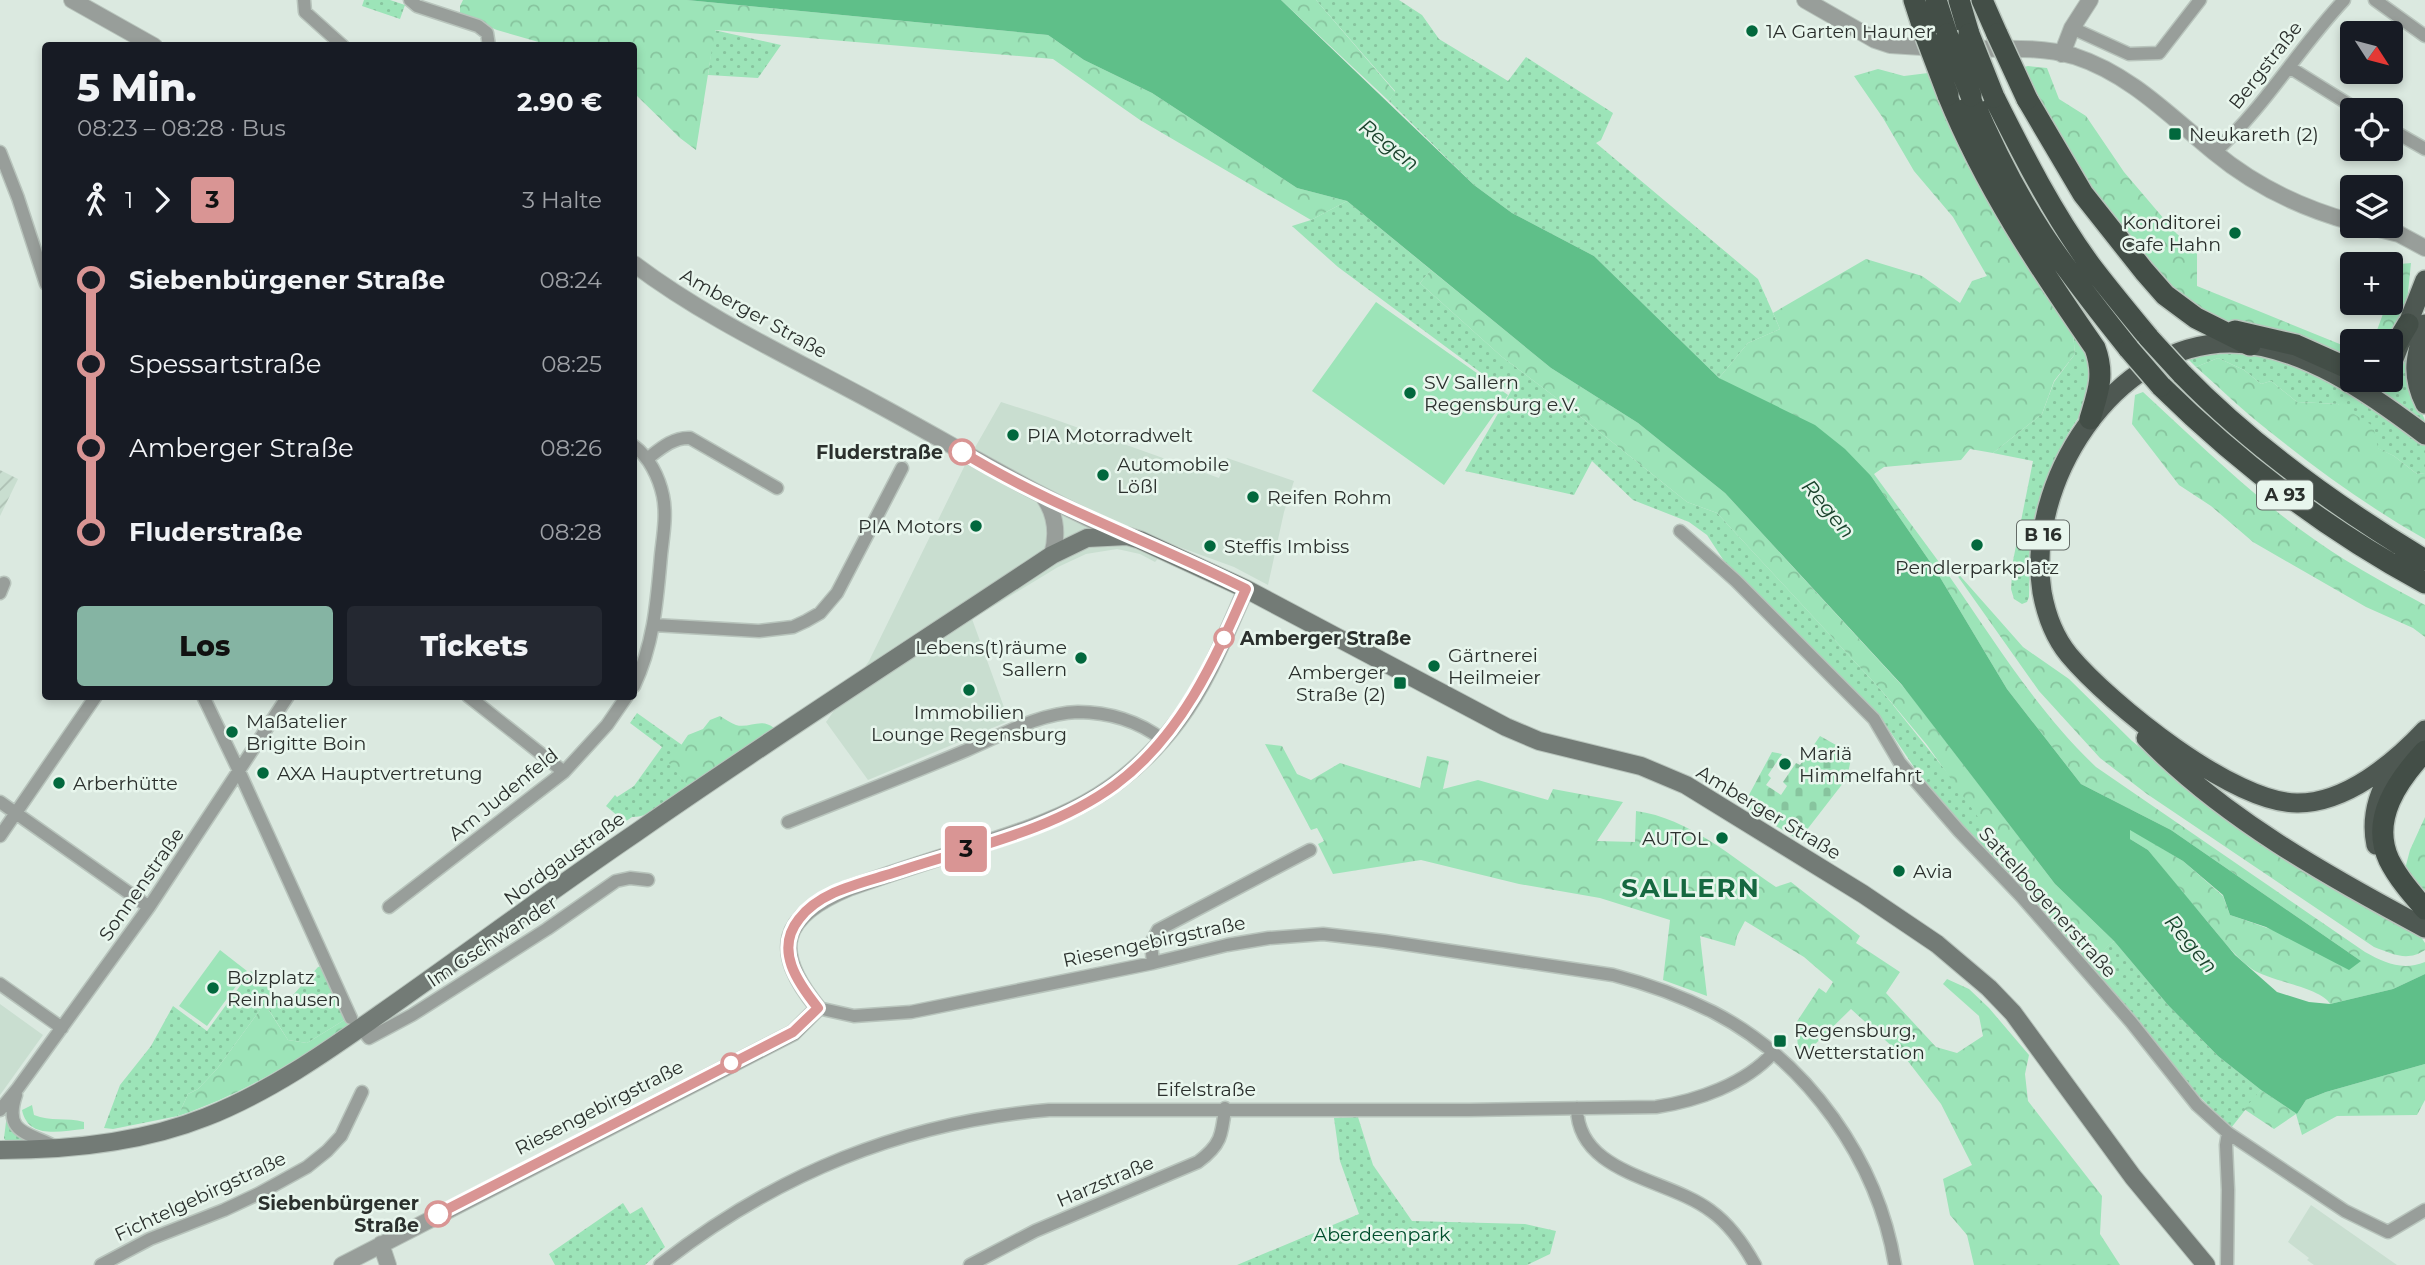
<!DOCTYPE html>
<html lang="de">
<meta charset="utf-8">
<style>
:root{--surface:#171b24;--page:#242831;--text:#f1f3f6;--muted:#9ea1a6;--accent:#85b4a3}
body{margin:0;font-family:Montserrat,sans-serif;background:var(--page);color:var(--text);height:100vh;display:flex;flex-direction:column;font-size:26px;white-space:nowrap}
*{box-sizing:border-box;margin:0}
p{font-size:23px;color:var(--muted)}
.icon{flex:none;width:38px;height:38px;fill:none;stroke:currentColor;stroke-width:2;stroke-linecap:round;stroke-linejoin:round}
.map{position:relative;flex:1;overflow:hidden}
.sheet{position:absolute;left:42px;top:42px;width:595px;height:658px;display:flex;flex-direction:column;background:var(--surface);border-radius:7px;box-shadow:0 4px 10px #0003}
.sheet>*{flex:none}
.badge{padding:0 14px;border-radius:5px;font-size:24px;line-height:46px}
.needle{width:46px;rotate:126deg}
.fabs{position:absolute;left:2340px;top:21px;display:grid;gap:14px}
.fabs a{display:grid;place-items:center;width:63px;height:63px;border-radius:7px;background:var(--surface);box-shadow:0 4px 10px #0003;font-size:35px}
.map>.badge{position:absolute;translate:-50% -50%;box-shadow:0 0 0 4px #fff}
.legs{display:flex;align-items:center;gap:10px;height:77px;padding:0 35px;font-size:23px}
.legs p{margin-inline-start:auto}
.headline{display:flex;align-items:center;justify-content:space-between;height:119px;padding:0 35px}
h1{font-size:38px;font-weight:800;line-height:52px}
.button{display:flex;gap:14px;margin-top:auto;padding:14px 35px}
.button a{flex:1;height:80px;border-radius:7px;background:var(--accent);color:#111;font-size:28px;font-weight:800;line-height:80px;text-align:center}
.button a+a{background:var(--page);color:var(--text)}
ul{padding:0 35px;list-style:none}
li{display:flex;align-items:center;gap:24px;height:84px;font-size:26px}
li i{display:grid;place-items:center;width:10px;height:100%;margin:0 9px;background:currentColor}
li i::after{content:'';width:18px;height:18px;margin:-9px;border:5px solid;border-radius:50%;background:var(--surface)}
li p{margin-inline-start:auto}
li:first-child i{background:linear-gradient(#0000 50%,currentColor 0)}
li:last-child i{background:linear-gradient(currentColor 50%,#0000 0)}
.map>svg:first-child{display:block}
</style>
<div class="map">
<svg width="2425" height="1265" viewBox="0 0 2425 1265">
<defs>
<pattern id="industrial-furrows" width="10" height="10" patternUnits="userSpaceOnUse" patternTransform="scale(1.75)"><rect width="10" height="10" fill="#c9ded0"/><path d="M-1 1l2-2M0 10L10 0M9 11l2-2" fill="none" stroke="#adbfb3"/></pattern>
<pattern id="grass-dots" width="8" height="8" patternUnits="userSpaceOnUse" patternTransform="scale(1.75)"><rect width="8" height="8" fill="#9ce4b8"/><path d="M2 2h.1M6 6h.1" fill="none" stroke="#87c49e" stroke-width="1.8" stroke-linecap="round"/></pattern>
<pattern id="forest-crowns" width="20" height="18" patternUnits="userSpaceOnUse" patternTransform="scale(1.75)"><rect width="20" height="18" fill="#9ce4b8"/><path d="M2 6a3 3 0 1 1 6 0M12 15a3 3 0 1 1 6 0" fill="none" stroke="#87c49e"/></pattern>
<pattern id="cemetery-stones" width="16" height="16" patternUnits="userSpaceOnUse" patternTransform="scale(1.75)"><rect width="16" height="16" fill="#9ce4b8"/><path d="M2 7V4a2 2 0 0 1 4 0v3zM10 15v-3a2 2 0 0 1 4 0v3z" fill="#87c49e"/></pattern>
</defs>
<rect width="100%" height="100%" fill="#dbe9e0"/>
<path fill="#c9ded0" d="M1001,402l47,15 171,61 8,-20 67,23 -10,31 -16,73 -34,-18 -63,-23 -16,18 -15,-8 -23,-5 -31,5 -28,13 -86,52 37,102 -141,59 -42,-58 43,-61 96,-196z
M0,1004l43,31 -43,60z
M2311,1205l86,60h-83l-7,-5 2,-2 -21,-16z"/>
<path fill="url(#industrial-furrows)" d="M0,470l18,9 -18,37z"/>
<path fill="url(#grass-dots)" d="M364,0h26l15,5 -5,14 -38,-13z
M1316,0h83l23,15 17,24 69,42 18,-24 87,56 -12,27 -5,3 162,136 22,50 -32,14 -29,35 -125,-122 -82,-43 -38,-28 -85,-84 6,-10z
M714,30l67,15 -23,33 -50,-3z
M1347,201l84,69 -11,13 81,73 70,53 116,93 30,11 164,177 214,267 19,-16 54,64 50,51 43,34 -30,38 -34,-34 -74,-89 -162,-180 -41,-49 -39,-58 -153,-151 -21,-32 -18,-13 -56,-22 -41,-39 -18,34 -109,-24 46,-80 -23,-13 -150,-111 -46,-41 19,-6z
M2425,304c-9,28 -21,59 -15,89 3,11 14,19 15,29l-46,-31c22,-9 37,-65 46,-87z
M2072,323c17,25 26,38 19,70 -2,13 -20,33 -26,47 -23,48 -36,104 -36,157l-2,5 -5,2 -8,-5 -3,-10 2,-28 20,-100 -40,-8 49,-39 12,-32 21,-28z
M2236,352c73,6 131,51 189,92v29l-8,1 -23,-18 -17,-8 -39,-44 -41,-2 -26,-21 -10,3 -17,-14 -26,-12 -22,9 -8,-8 26,-6z
M637,713l45,32 -12,18 18,23c-15,11 -37,32 -56,31l-7,5 -19,-16 9,-11 2,2 17,-11 28,-39 -32,-24z
M323,966l23,53 -39,24 -19,-3 -19,-30h-9l-43,59 -19,20 -10,5 -10,22 -65,13 -9,-1 16,-43 31,-39 22,-40 34,25 44,-60 35,32 32,-36z
M7,1114l7,16 13,12 -20,2 -3,-6z
M1358,1117l15,48 39,56 113,3 31,7 -6,23 -23,11h-290l122,-51 -19,-53 -6,-43z
M623,1203l7,11 12,-7 23,40 -20,18h-90l-6,-11z"/>
<path fill="url(#forest-crowns)" d="M463,0h224l361,35 36,25 68,33 145,95 50,13 -36,19 -171,-100 -87,-61 -338,-29 -19,120 -16,-12 -46,-45v-47l-85,-1 -52,-15 -37,-15v-9z
M1281,0h35l79,92 -6,9z
M2028,66l19,2 12,31 27,17 38,56 52,61 21,19v34l155,63v12l-117,-35 -42,-19 -44,-40 -53,-72 -76,-127z
M1878,69l26,7 24,-3 37,88 32,55 75,107 3,31 -21,27 -12,33 -49,39 -23,-4 -9,11 -77,7 -10,7c24,33 49,66 73,99 47,67 89,137 149,194l269,185c20,11 37,19 60,10v12l-32,15 -63,15c-8,-16 -61,-23 -78,-35 -18,-13 -31,-31 -45,-48 -20,-23 -40,-47 -59,-71l-18,-11v-10l53,32 40,35 7,19 131,46 -190,-131 -90,-46 -74,-95 -72,-120 -64,-93 -152,-98 29,-35 32,-14 -7,-16 93,-54 56,17 38,27 12,-22 15,-5 -34,-59 -39,-46 -31,-53 -29,-42z
M2411,263l-4,39 -17,39h-17l14,-38h3l1,-10 9,-29z
M1431,270l120,98 87,55 87,70 182,198 148,193 59,57 -19,17 -96,-111 -72,-102 -46,-55 -164,-177 -30,-11 -116,-93 -70,-53 -81,-73z
M2218,358l26,12 17,14 10,-3 26,21 41,2 35,22 5,22 16,8 23,18 8,-1v66c-55,-31 -106,-68 -156,-108 -26,-20 -49,-43 -73,-64z
M2143,392c51,47 101,96 158,138 39,29 81,52 124,75v32l-12,-9 -47,-21 -113,-65 -42,-36 -32,-21 -47,-61 3,-29z
M1947,561l76,86 46,32 63,62 78,63 117,79 48,30 46,24 4,6v7c-18,12 -32,4 -51,-3l-227,-153 -47,-36 -61,-67z
M720,716c5,3 11,7 16,9 13,4 25,-8 38,3l-86,58 -19,-23 19,-28 15,-6 7,-9z
M1265,744l17,2 15,28 14,6 29,-17 80,25 7,-32 22,5 -6,28 35,-9 70,20 5,-11 70,13 -26,39 38,1 1,-31c53,7 97,47 140,76l15,-5 69,54 -4,7 44,29 -14,21 50,54 21,6 26,-17 -4,-20 -36,-32 4,-5 22,10 20,19 40,47 -4,19 3,27 74,95 -2,38 20,31h-146l-7,-30 -17,-20 -7,-36 29,-14 -31,-61 -34,-44 -56,-51 -47,46 -6,-7 -2,-25 23,-35 7,5 7,-11 -29,-25 -59,-36 -8,15 -2,10 -35,-10 7,60 -44,-16 7,-60 -70,-22 -81,-14 -98,-24 -88,14 -15,-30 6,-3 -7,-13 -6,2z
M2425,817v78l-20,-26 5,-19z
M268,1009l20,31 19,3 39,-24 5,5c-57,38 -108,70 -173,92l10,-22 10,-5 19,-20 43,-59z
M2425,1064v36l-8,15 -80,1 -35,19 -6,-21 -22,15 -30,-20 17,-19 36,24 9,-14 20,-8z
M32,1105l2,10c16,7 33,2 50,7v7c-23,2 -56,11 -62,-19z"/>
<path fill="url(#cemetery-stones)" d="M1820,736l32,18 -5,24 -48,62 -56,-34 29,-54 10,2 -14,21 3,3 -5,7 15,10 6,-9 -4,-4 13,-19 4,2z"/>
<path fill="#9ce4b8" d="M1376,302l132,93 -64,90 -132,-94z
M220,950l27,21 -40,55 -28,-20z"/>
<path fill="#5fbf89" d="M687,0h594l193,185 38,28 82,43 125,122 96,47 30,24 26,27 64,93 72,120 74,95 90,46 190,131 -12,9 -83,-43 -36,-12 -7,-20 -40,-34 -53,-31v9l18,11 87,105 42,37 32,10 21,2 63,-15 32,-15v90l-99,28 -20,8 -9,14 -36,-24 -43,-34 -50,-51 -54,-64 -59,-57 -153,-199 -177,-192 -87,-70 -87,-55 -204,-167 -50,-13 -145,-95 -68,-33 -36,-25z"/>
<g fill="none" stroke-linecap="round" stroke-linejoin="round">
<g stroke="#b8c4bc" stroke-width="15">
<path id="minor" d="M304,0l1,12 38,34
M410,0l7,6 61,20 9,7 2,13
M2375,0l50,36
M2072,28l57,26 30,-1 41,-53
M2289,67l69,43
M2390,129l35,20
M0,152l18,46 28,86
M2215,152c50,-45 83,-103 129,-152
M634,446c15,11 25,31 29,50 4,19 0,40 -2,59 -4,45 -7,89 -27,131
M647,459c13,-10 26,-22 43,-21l87,50
M1680,531l56,50 138,138 26,44 59,68 62,65 110,126 66,83 31,28 117,78 43,21 37,-22
M0,593l4,-10
M654,625l105,6 34,-4 13,-6 14,-8 17,-20 65,-125
M203,696l36,75 112,247
M468,696l96,76
M0,802l149,105
M788,822c60,-24 120,-47 179,-72 35,-15 72,-37 111,-38 30,0 61,9 85,28
M0,836l96,-140
M389,907l175,-135 43,-47 20,-29
M1153,963l-2,-20 7,-13 152,-80
M0,984l62,44
M818,1008l36,8 57,-4 242,-49 74,-18 42,-7 54,-4 61,7 229,34c35,9 68,21 100,37 95,49 165,149 182,253
M361,1028l8,10 43,-23 135,-86 69,-48 14,-3 18,2
M16,1095c-14,42 17,37 43,54
M1577,1108c1,67 91,70 134,103 18,13 33,34 44,54
M0,1110l18,-22 131,-181 139,-211
M101,1265l49,-26 74,-29 34,-16 49,-27 20,-16 14,-15 21,-44
M660,1265c116,-91 243,-143 389,-155h420l187,-3c41,-6 89,-23 117,-54
M970,1265l65,-34 163,-69c23,-17 24,-27 27,-54
M2227,1265l1,-75 -2,-45 2,-12"/>
</g>
<g stroke="#b8c4bc" stroke-width="18">
<path id="tertiary" d="M72,0l82,46
M1805,0l70,40 15,5 48,3
M1967,49c35,0 73,-3 107,7 56,18 96,60 140,96 41,34 87,56 138,70
M2062,54l10,-26 18,-28
M2367,226l32,8 26,14
M634,264c73,55 158,94 239,138 84,45 166,96 254,134
M1043,496c13,18 15,38 9,59
M381,1244l7,21
M342,1265l451,-232 25,-25c-47,-58 -38,-91 31,-120 40,-14 80,-27 121,-40 89,-29 149,-49 208,-127 30,-40 48,-87 68,-132"/>
</g>
<g stroke="#b8c4bc" stroke-width="20">
<path id="secondary" d="M0,1150c69,0 141,-7 206,-33 63,-25 119,-64 174,-103 86,-60 170,-123 257,-182 136,-95 277,-185 415,-277l35,-17 40,-2 13,4 106,49 260,138 33,14 102,25 45,19 177,109 74,50 52,44 24,25 120,164 73,88"/>
</g>
<g stroke="#b8c4bc" stroke-width="22">
<path id="trunk" d="M2425,324c-9,31 -15,50 0,80
M2390,369l35,-89
M2425,435c-54,-41 -124,-91 -195,-92 -117,0 -205,141 -188,249 4,22 13,46 27,63 41,49 165,149 229,148 48,0 96,-40 127,-73
M2146,738c76,79 183,139 279,190
M2376,845c-7,-33 6,-58 21,-87"/>
</g>
<g stroke="#b8c4bc" stroke-width="24">
<path id="motorway" d="M1914,0l12,37
M1936,0l11,34
M1959,0l10,34
M1982,0l15,34
M1948,95c37,91 91,172 147,253 10,27 3,44 -5,71
M1971,96c20,47 43,94 71,137 27,41 57,78 87,116
M1994,97c29,58 59,117 97,169 19,25 39,49 58,72
M2027,99l56,95 61,77 21,24 31,23 54,27
M2235,331l61,14 56,25
M2390,354l18,-30
M2182,374c71,73 155,133 243,186
M2161,386c79,78 166,144 264,197
M2425,751c-27,29 -55,68 -36,109 9,18 23,34 36,49"/>
</g>
<use href="#minor" stroke="#989e9a" stroke-width="12"/>
<use href="#tertiary" stroke="#989e9a" stroke-width="16"/>
<use href="#secondary" stroke="#737b76" stroke-width="18"/>
<use href="#trunk" stroke="#4e5852" stroke-width="19"/>
<use href="#motorway" stroke="#434e47" stroke-width="21"/>
<g stroke="#b8c4bc" stroke-width="24" stroke-linecap="butt">
<path id="motorway-bridge" d="M1947,34l24,62
M1969,34l25,63
M1997,34l30,65
M1926,37l22,58
M2149,338l33,36
M2129,349l32,37"/>
</g>
<use href="#motorway-bridge" stroke="#434e47" stroke-width="21"/>
</g>
<g fill="none" stroke-linecap="round" stroke-linejoin="round">
<g stroke="#fff" stroke-width="16">
<path id="line-1" d="M438,1214l355,-182 25,-24c-20,-25 -44,-58 -19,-89 21,-28 63,-36 94,-46 74,-25 158,-41 222,-88 66,-49 99,-123 131,-196 -94,-47 -194,-82 -284,-137"/>
</g>
<use href="#line-1" stroke="#d99594" stroke-width="10"/>
</g>
<g fill="#02683d" stroke="#e8f6ed" stroke-width="2.5">
<circle cx="1752" cy="31" r="7"/>
<rect x="2168" y="127" width="14" height="14" rx="3.5"/>
<circle cx="2235" cy="233" r="7"/>
<circle cx="1410" cy="393" r="7"/>
<circle cx="1013" cy="435" r="7"/>
<circle cx="1103" cy="475" r="7"/>
<circle cx="1253" cy="497" r="7"/>
<circle cx="976" cy="526" r="7"/>
<circle cx="1977" cy="545" r="7"/>
<circle cx="1210" cy="546" r="7"/>
<circle cx="1081" cy="658" r="7"/>
<circle cx="1434" cy="666" r="7"/>
<rect x="1393" y="676" width="14" height="14" rx="3.5"/>
<circle cx="969" cy="690" r="7"/>
<circle cx="232" cy="732" r="7"/>
<circle cx="1785" cy="764" r="7"/>
<circle cx="263" cy="773" r="7"/>
<circle cx="59" cy="783" r="7"/>
<circle cx="1722" cy="838" r="7"/>
<circle cx="1899" cy="871" r="7"/>
<circle cx="213" cy="988" r="7"/>
<rect x="1773" y="1034" width="14" height="14" rx="3.5"/>
</g>
<g fill="#fff" stroke="#d99594" stroke-width="3.5">
<circle cx="962" cy="452" r="12"/>
<circle cx="1224" cy="638" r="9"/>
<circle cx="731" cy="1063" r="9"/>
<circle cx="438" cy="1214" r="12"/>
</g>
<g text-anchor="middle" stroke-width="5" stroke-linejoin="round" paint-order="stroke">
<g fill="#e8f6ed" stroke="#646b67" stroke-width="2">
<rect x="2257" y="480.5" width="56" height="29" rx="5"/>
<rect x="2017" y="520.5" width="52" height="29" rx="5"/>
</g>
<g font-size="18" font-weight="bold" fill="#2b302d">
<text x="2285" y="501">A 93</text>
<text x="2043" y="541">B 16</text>
</g>
<g font-size="19" fill="#2b302d" stroke="#e8f6ed" text-anchor="start">
<text x="1766" y="38">1A Garten Hauner</text>
<text x="2189" y="141">Neukareth (2)</text>
<text x="2221" y="229" text-anchor="end">Konditorei<tspan x="2221" dy="22">Cafe Hahn</tspan></text>
<text x="1424" y="389">SV Sallern<tspan x="1424" dy="22">Regensburg e.V.</tspan></text>
<text x="1027" y="442">PIA Motorradwelt</text>
<text x="1117" y="471">Automobile<tspan x="1117" dy="22">Lößl</tspan></text>
<text x="1267" y="504">Reifen Rohm</text>
<text x="962" y="533" text-anchor="end">PIA Motors</text>
<text x="1224" y="553">Steffis Imbiss</text>
<text x="1977" y="574" text-anchor="middle">Pendlerparkplatz</text>
<text x="1067" y="654" text-anchor="end">Lebens(t)räume<tspan x="1067" dy="22">Sallern</tspan></text>
<text x="1448" y="662">Gärtnerei<tspan x="1448" dy="22">Heilmeier</tspan></text>
<text x="1386" y="679" text-anchor="end">Amberger<tspan x="1386" dy="22">Straße (2)</tspan></text>
<text x="969" y="719" text-anchor="middle">Immobilien<tspan x="969" dy="22">Lounge Regensburg</tspan></text>
<text x="246" y="728">Maßatelier<tspan x="246" dy="22">Brigitte Boin</tspan></text>
<text x="1799" y="760">Mariä<tspan x="1799" dy="22">Himmelfahrt</tspan></text>
<text x="277" y="780">AXA Hauptvertretung</text>
<text x="73" y="790">Arberhütte</text>
<text x="1708" y="845" text-anchor="end">AUTOL</text>
<text x="1913" y="878">Avia</text>
<text x="227" y="984">Bolzplatz<tspan x="227" dy="22">Reinhausen</tspan></text>
<text x="1794" y="1037">Regensburg,<tspan x="1794" dy="22">Wetterstation</tspan></text>
</g>
<g font-size="19" fill="#2b302d" stroke="#e8f6ed">
<text transform="translate(2265 65) rotate(-52)" y="7">Bergstraße</text>
<text transform="translate(754 313) rotate(29)" y="7">Amberger Straße</text>
<text transform="translate(503 794) rotate(-39)" y="7">Am Judenfeld</text>
<text transform="translate(1769 812) rotate(31)" y="7">Amberger Straße</text>
<text transform="translate(564 858) rotate(-36)" y="7">Nordgaustraße</text>
<text transform="translate(141 884) rotate(-55)" y="7">Sonnenstraße</text>
<text transform="translate(2048 902) rotate(48)" y="7">Sattelbogenerstraße</text>
<text transform="translate(492 941) rotate(-33)" y="7">Im Gschwander</text>
<text transform="translate(1154 941) rotate(-12)" y="7">Riesengebirgstraße</text>
<text x="1206" y="1096">Eifelstraße</text>
<text transform="translate(599 1107) rotate(-27)" y="7">Riesengebirgstraße</text>
<text transform="translate(1105 1181) rotate(-23)" y="7">Harzstraße</text>
<text transform="translate(200 1196) rotate(-25)" y="7">Fichtelgebirgstraße</text>
</g>
<g font-size="19" font-weight="bold" fill="#2b302d" stroke="#e8f6ed" text-anchor="end">
<text x="943" y="459">Fluderstraße</text>
<text x="1240" y="645" text-anchor="start">Amberger Straße</text>
<text x="419" y="1210">Siebenbürgener<tspan x="419" dy="22">Straße</tspan></text>
</g>
<g font-size="19" fill="#004e2c" stroke="#e8f6ed">
<text x="1382" y="1241">Aberdeenpark</text>
</g>
<g font-size="21" font-style="italic" fill="#1b432d" stroke="#e8f6ed">
<text transform="translate(1389 145) rotate(38)" y="7">Regen</text>
<text transform="translate(1828 509) rotate(50)" y="7">Regen</text>
<text transform="translate(2191 944) rotate(50)" y="7">Regen</text>
</g>
<g font-size="26" font-weight="bold" letter-spacing="2" fill="#166840" stroke="#e8f6ed">
<text x="1691" y="897">SALLERN</text>
</g>
</g>
</svg>
<div class="fabs">
<a><svg class="needle" viewBox="-14 -14 28 28"><path d="M0-13l5 13h-10z" fill="#e53935"/><path d="M0 13l5-13h-10z" fill="#9ea1a6"/></svg></a>
<a><svg class="icon" aria-label="locate" viewBox="0 0 24 24"><circle cx="12" cy="12" r="6"/><path d="M12 2v4M12 18v4M2 12h4M18 12h4"/></svg></a>
<a><svg class="icon" aria-label="layers" viewBox="0 0 24 24"><path d="M12 4l9 5-9 5-9-5zM3 14l9 5 9-5"/></svg></a>
<a>+</a>
<a>−</a>
</div>
<b class="badge" style="left:966px;top:849px;background:#d99594;color:#111">3</b>
<section class="sheet">
<div class="headline"><div><h1>5 Min.</h1><p>08:23 – 08:28 · Bus</p></div><b>2.90 €</b></div>
<div class="legs"><svg class="icon" aria-label="walk" viewBox="0 0 24 24"><circle cx="13" cy="4" r="2"/><path d="M13 8l-2 6 4 7M11 14l-3 7M7 12l3-4h3l4 4"/></svg>1<svg class="icon" aria-label="forward" viewBox="0 0 24 24"><path d="M9 5l7 7-7 7"/></svg><b class="badge" style="background:#d99594;color:#111">3</b><p>3 Halte</p></div>
<ul>
<li><i style="color:#d99594"></i><b>Siebenbürgener Straße</b><p>08:24</p></li>
<li><i style="color:#d99594"></i><span>Spessartstraße</span><p>08:25</p></li>
<li><i style="color:#d99594"></i><span>Amberger Straße</span><p>08:26</p></li>
<li><i style="color:#d99594"></i><b>Fluderstraße</b><p>08:28</p></li>
</ul>
<div class="button"><a>Los</a><a>Tickets</a></div>
</section>
</div>
